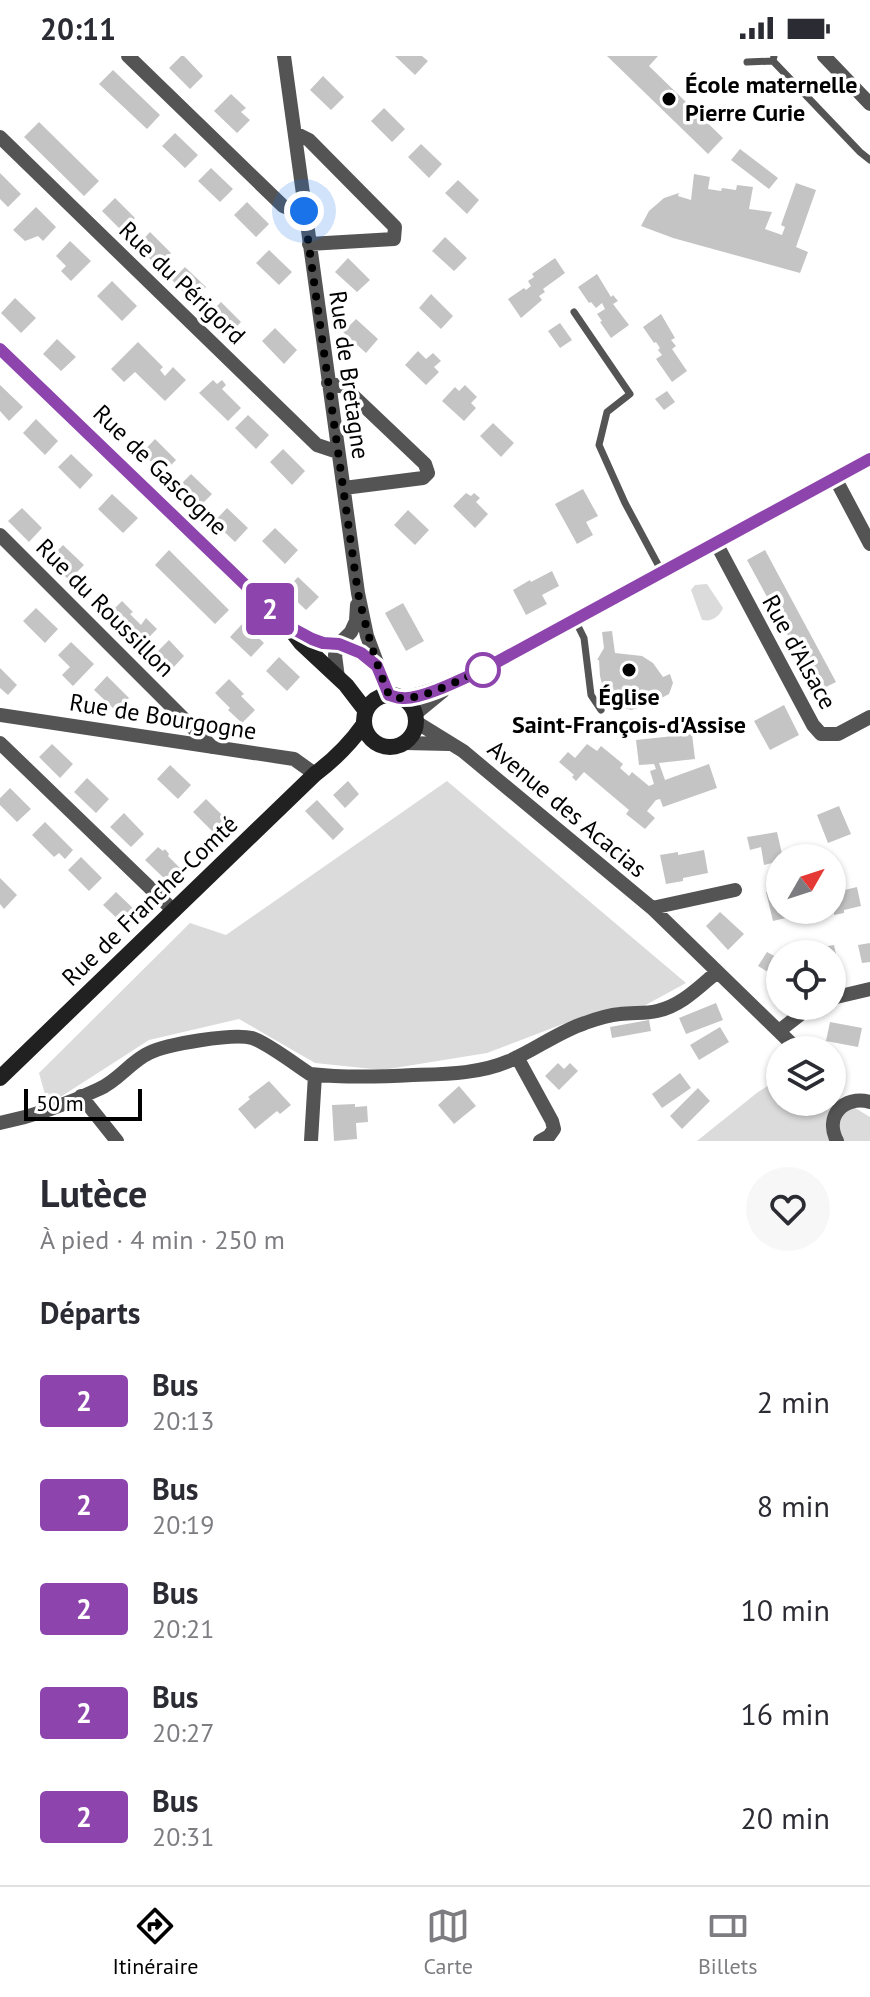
<!DOCTYPE html>
<html lang="fr">
<meta charset="utf-8">
<style>
:root{--surface:#fff;--page:#f7f7f7;--text:#2b2b33;--muted:#7c7c81;--line:#e1e1e2;--accent:#000}
body{margin:0;font-family:"PT Sans",sans-serif;background:var(--page);color:var(--text);height:100vh;display:flex;flex-direction:column;font-size:30px;white-space:nowrap}
*{box-sizing:border-box;margin:0}
p{font-size:26px;color:var(--muted)}
.icon{flex:none;width:44px;height:44px;fill:none;stroke:currentColor;stroke-width:2;stroke-linecap:round;stroke-linejoin:round}
.map{position:relative;height:1085px;overflow:hidden}
.sheet{display:flex;flex-direction:column;background:var(--surface);flex:1}
.sheet>*{flex:none}
.badge{padding:0 16px;border-radius:6px;font-size:28px;line-height:52px}
.needle{width:52px;rotate:51deg}
.controls{position:absolute;left:766px;top:788px;display:grid;gap:16px}
.controls a{display:grid;place-items:center;width:80px;height:80px;border-radius:50%;background:var(--surface);box-shadow:0 2px 6px #0004;font-size:40px}
.scale{position:absolute;left:24px;bottom:20px;width:118px;box-sizing:border-box;padding-left:8px;border:4px solid #000;border-top:0;font-size:22px;line-height:28px;white-space:nowrap;color:#000;-webkit-text-stroke:6px #fff;paint-order:stroke}
.you{position:absolute;width:40px;height:40px;margin:-20px;border:6px solid #fff;border-radius:50%;background:#1a73e8;box-shadow:0 0 0 12px #1a73e833}
.map>.badge{position:absolute;translate:-50% -50%;box-shadow:0 0 0 4px #fff}
h2{padding:0 40px;font-size:30px;line-height:72px}
.round{display:grid;place-items:center;flex:none;width:84px;height:84px;border-radius:42px;background:var(--page)}
.head{display:flex;align-items:center;justify-content:space-between;height:136px;padding:0 40px}
h1{font-size:38px;font-weight:700;line-height:60px}
ul{padding:0;list-style:none}
li{display:flex;align-items:center;gap:24px;height:104px;padding:0 40px}
li div{flex:1}
li b{display:block;font-size:30px}
li em{font-style:normal}
li .badge{min-width:88px;font-weight:700;text-align:center}
.status{display:flex;justify-content:space-between;align-items:center;height:56px;padding:0 40px;background:var(--surface);direction:ltr}
.status svg{height:22px;fill:currentColor}
.tab-bar{display:flex;justify-content:space-around;align-items:center;height:112px;border-top:2px solid var(--line);background:var(--surface);font-size:22px;color:var(--muted)}
.tab-bar a{display:grid;justify-items:center;gap:4px}
.tab-bar .current{color:var(--accent)}
.map>svg:first-child{display:block}
</style>
<div class="status"><b>20:11</b><svg viewBox="0 0 49 12"><path d="M0 12V9h3v3zM5 12V6h3v6zM10 12V3h3v9zM15 12V0h3v12zM26 1h20v11H26zM47 4h2v5h-2z"/></svg></div>
<div class="map">
<svg width="870" height="1085" viewBox="0 0 870 1085">
<rect width="100%" height="100%" fill="#fff"/>
<path fill="#dbdbdb" d="M707,528l16,24c-4,9 -11,14 -21,12l-11,-30 4,-5z
M447,725l239,202 -44,24 -79,17 -76,29 -105,17 -67,-7 -76,-44 -90,21 -101,65 -9,-32 151,-150 36,12z
M780,1022v24h52v-8l38,23v24h-173l61,-49z"/>
<path fill="#c4c4c4" d="M181,0h3l19,20 -13,13 -21,-21z
M395,0h27l6,5 -13,14z
M607,0h51l-9,10 74,72 -15,16z
M113,14l47,45 -13,14 -48,-45z
M323,20l21,21 -13,13 -21,-20z
M231,38l15,14 -5,4 9,8 -13,13 -23,-22z
M384,52l21,21 -13,13 -21,-21z
M39,66l60,59 -15,15 -60,-59z
M175,77l23,22 -13,13 -23,-22z
M421,88l21,20 -13,14 -21,-21z
M740,93l38,29 -9,11 -38,-29z
M211,112l22,21 -13,13 -22,-21z
M0,117l21,21 -13,13 -8,-8z
M694,118l16,3 -2,12 13,2 1,-3 14,2 1,-5 16,2 -4,22 23,3 -7,17 17,6 3,-8 -4,-2 15,-42 20,7 -20,57 12,5 -8,21 -127,-35 -32,-12 8,-15 15,-13 15,-5 -1,3 13,4z
M458,124l21,20 -12,14 -22,-21z
M115,142l20,20 -13,13 -20,-20z
M247,146l22,22 -13,13 -22,-22z
M36,151l20,20 -13,14 -5,-5 -13,5 -12,-11z
M150,176l21,21 -14,13 -20,-20z
M445,181l22,21 -13,13 -22,-20z
M70,185l21,20 -20,20 -10,-10 5,-5 -10,-10z
M269,194l23,22 -13,13 -23,-22z
M348,202l22,22 -13,12 -22,-20z
M555,202l10,15 -22,16 2,3 -6,4 3,4 -21,18 -13,-19 16,-11 2,2 5,-4 -3,-5 6,-4 -2,-3z
M185,211l21,20 -13,14 -21,-21z
M597,218l14,23 2,-2 5,6 -5,3 16,21 -18,13 -11,-16 2,-1 -5,-7 8,-5 -3,-6 -6,5 -5,-6 -2,1 -11,-16z
M112,225l25,25 -15,15 -25,-25z
M431,238l22,22 -12,13 -22,-21z
M15,242l21,20 -15,15 -20,-20z
M221,246l20,20 -13,13 -20,-20z
M661,258l14,24 -4,2 5,6 -4,3 15,22 -15,11 -16,-23 6,-4 -4,-5 2,-2 -4,-6 -2,1 -11,-16z
M356,263l22,20 -12,14 -23,-21z
M560,267l12,17 -12,8 -12,-17z
M275,272l22,22 -13,14 -22,-23z
M57,283l19,18 -15,14 -18,-17z
M138,286l25,25 -3,3 5,6 8,-9 13,13 -21,21 -30,-29 -11,10 -13,-13z
M418,295l8,8 7,-6 8,8 -7,6 5,5 -13,13 -21,-20z
M213,324l4,4 5,-4 4,5 -4,4 19,19 -13,13 -29,-28z
M0,329l23,22 -14,14 -9,-10z
M465,329l12,12 -6,6 5,5 -12,13 -22,-20 13,-14 4,4z
M667,335l8,11 -11,8 -9,-11z
M248,359l21,20 -13,14 -21,-21z
M36,363l22,22 -13,14 -22,-22z
M493,367l21,20 -13,14 -21,-21z
M155,383l21,21 -13,13 -21,-20z
M283,393l22,22 -13,14 -22,-23z
M71,398l22,21 -13,14 -22,-22z
M191,418l21,20 -13,13 -21,-20z
M583,433l15,27 -12,6 7,13 -16,9 -22,-40z
M466,437l5,3 3,-3 6,5 -4,4 12,12 -13,14 -22,-22z
M112,438l26,24 -15,15 -25,-24z
M22,452l20,20 -13,14 -21,-21z
M227,452l21,20 -13,14 -21,-20z
M408,454l21,20 -14,15 -21,-20z
M275,472l23,22 -13,14 -23,-23z
M63,489l21,20 -15,15 -21,-20z
M169,494l60,60 -14,14 -60,-59z
M765,494l71,132 -18,9 -71,-131z
M552,515l7,15 -17,9 5,9 -21,11 -13,-25 17,-10 1,2z
M298,521l21,20 -13,13 -21,-20z
M122,545l11,11 -3,2 11,11 5,-7 11,11 -14,14 -10,-10 -3,3 -22,-21z
M403,547l21,38 -18,10 -21,-38z
M36,552l22,21 -13,14 -22,-22z
M243,567l21,20 -13,14 -21,-20z
M612,575l3,22 27,3 11,7 10,14 7,-3 3,9 -4,11 -23,12 -15,4 -11,-3 -9,-6 -7,-9 -4,-16 -1,-16h-2l7,-12 -2,-16z
M169,584l15,16 -13,14 -16,-16z
M71,586l23,22 -21,22 -11,-11 8,-8 -12,-12z
M279,601l21,20 -13,14 -21,-20z
M0,612l17,17 -9,10 -8,-7z
M107,620l22,22 -13,13 -22,-21z
M229,623l15,15 -3,2 14,14 -13,13 -14,-13 2,-2 -15,-15z
M784,649l15,30 -29,15 -16,-29z
M692,678l3,25 -36,4 6,17 44,-16 8,24 -54,19 -3,-8 -4,1 -9,11 8,7 -10,11 -19,-15 3,-4 -45,-38 -8,9 -4,-4 2,-2 -15,-13 9,-10 7,6 12,-14 10,7 4,-5 22,18 -3,4 9,8 3,-4 17,14 5,-2 -4,-13 6,-2 -2,-5 -15,1 -3,-25z
M52,688l21,20 -13,14 -21,-21z
M170,709l21,20 -13,14 -21,-20z
M87,722l22,21 -13,14 -22,-21z
M348,725l11,13 -14,14 -12,-13z
M10,732l21,21 -14,13 -17,-17v-7z
M206,743l20,20 -13,13 -20,-20z
M317,744l27,29 -11,11 -28,-29z
M839,750l12,28 -23,9 -11,-28z
M124,757l20,21 -13,13 -21,-20z
M45,766l28,28 -8,9 -6,-6 -5,4 -22,-22z
M777,776l6,26h-3v3l-16,4 -3,-18 -11,3 -3,-13z
M158,791l5,4 2,-2 4,5 -1,2 12,12 -13,13 -22,-21z
M704,794l4,23 -25,5v3l-17,3 -6,-29 18,-3v3z
M81,801l21,21 -13,13 -21,-21z
M0,822l17,17 -13,14 -4,-5z
M857,831l4,19 -17,4v3l-10,2 -2,-22z
M780,833v21h12l2,6 -21,5 -7,-29z
M116,836l21,20 -13,13 -21,-20z
M720,856l24,22 -16,16 -22,-24z
M870,887v19l-8,1 -4,-18z
M834,889l6,27 -8,2v-20h-15l-1,-6z
M767,896l13,7v22l-8,-4 1,-2 -15,-9z
M716,947l7,17 -37,14 -7,-16z
M649,964l2,11 -39,7 -2,-11z
M830,966l32,6 -4,19 -32,-6z
M720,971l9,15 -30,18 -9,-15z
M558,1007l6,6 6,-6 8,8 -19,19 -14,-14z
M680,1017l11,15 -29,20 -10,-14z
M269,1025l22,24 -11,9 -3,-3 -22,18 -17,-20 12,-10 -2,-2z
M459,1030l17,20 -22,18 -16,-19z
M698,1032l12,13 -28,28 -12,-13z
M355,1048v3l12,-1 1,16 -12,1 1,16 -23,2 -2,-36z"/>
<g fill="none" stroke-linecap="round" stroke-linejoin="round">
<path stroke="#545454" stroke-width="7" d="M774,0l-1,5 87,91 10,8
M747,6l26,-1
M574,256l56,82 -23,18 -8,33 26,58 37,69
M575,564l9,18 7,57 10,15"/>
<path stroke="#545454" stroke-width="14" d="M128,0l155,150 10,4 11,1
M284,0l74,537 9,43 22,59
M824,0l46,48
M295,77l14,7 86,87 -1,12 -85,5
M0,81l317,308 21,7
M328,327l16,4 81,77 3,9 -5,5 -79,10
M835,422l35,66
M0,479l212,212
M716,487l97,182 8,9h17l32,-17
M291,572l21,11 11,4 16,1 22,9 16,13
M338,622l-3,-23 4,-11 12,-12 5,-11 1,-16
M402,642c29,-6 56,-17 84,-30l384,-209
M415,658l28,-23
M0,659l294,44 21,15
M416,666l47,29 189,157 146,142
M0,687l174,168
M405,687l44,1
M652,852l83,-18
M832,942l38,-9
M779,975l32,-25
M517,1001l35,64 2,8 -5,7 -9,5
M81,1040l36,45
M0,1067c34,-7 68,-19 99,-34 19,-8 32,-28 50,-36 18,-9 84,-20 103,-15 14,4 44,27 58,36 34,4 68,3 103,1 32,-1 66,-1 96,-14 26,-11 49,-29 76,-38 11,-4 24,-8 35,-9 12,-2 25,0 37,-3 24,-5 42,-24 60,-39
M311,1085l4,-66
M837,1085c-13,-25 7,-46 33,-39"/>
<path stroke="#212121" stroke-width="16" d="M0,293l288,277 13,17 45,42 20,26
M364 665a26 26 0 1 1 52 0a26 26 0 1 1-52 0Z
M0,1022l315,-304c20,-15 35,-30 49,-50"/>
</g>
<g fill="none" stroke-linecap="round" stroke-linejoin="round">
<g stroke="#fff" stroke-width="18">
<path id="line" d="M0,293l288,277 24,13 11,4 16,1 22,9 16,13 12,29c4,1 8,3 13,3 20,2 64,-21 84,-30l384,-209"/>
</g>
<use href="#line" stroke="#8e44ad" stroke-width="12"/>
<path stroke="#000" stroke-width="8" stroke-dasharray="0 14.4" d="M304,155l54,382c8,35 17,69 31,102 4,1 8,3 13,3 20,2 64,-21 84,-30l-3,2"/>
</g>
<g fill="#000" stroke="#fff" stroke-width="3">
<circle cx="669" cy="43" r="8"/>
<circle cx="629" cy="614" r="8"/>
</g>
<circle fill="#fff" stroke="#8e44ad" stroke-width="4" cx="483" cy="614" r="16"/>
<g text-anchor="middle" stroke-width="7" stroke-linejoin="round" paint-order="stroke">
<g font-size="24" font-weight="bold" fill="#000" stroke="#fff" text-anchor="start">
<text x="685" y="37">École maternelle<tspan x="685" dy="28">Pierre Curie</tspan></text>
<text x="629" y="649" text-anchor="middle">Église<tspan x="629" dy="28">Saint-François-d'Assise</tspan></text>
</g>
<g font-size="24" fill="#000" stroke="#fff">
<text transform="translate(182 227) rotate(44)" y="8">Rue du Périgord</text>
<text transform="translate(349 319) rotate(82)" y="8">Rue de Bretagne</text>
<text transform="translate(160 414) rotate(44)" y="8">Rue de Gascogne</text>
<text transform="translate(105 552) rotate(45)" y="8">Rue du Roussillon</text>
<text transform="translate(799 596) rotate(61)" y="8">Rue d'Alsace</text>
<text transform="translate(163 661) rotate(9)" y="8">Rue de Bourgogne</text>
<text transform="translate(567 753) rotate(40)" y="8">Avenue des Acacias</text>
<text transform="translate(150 845) rotate(-44)" y="8">Rue de Franche-Comté</text>
</g>
</g>
</svg>
<div class="controls">
<a><svg class="needle" viewBox="-14 -14 28 28"><path d="M0-13l5 13h-10z" fill="#e53935"/><path d="M0 13l5-13h-10z" fill="#7c7c81"/></svg></a>
<a><svg class="icon" aria-label="locate" viewBox="0 0 24 24"><circle cx="12" cy="12" r="6"/><path d="M12 2v4M12 18v4M2 12h4M18 12h4"/></svg></a>
<a><svg class="icon" aria-label="layers" viewBox="0 0 24 24"><path d="M12 4l9 5-9 5-9-5zM3 14l9 5 9-5"/></svg></a>
</div>
<div class="scale">50 m</div>
<div class="you" style="left:304px;top:155px"></div>
<b class="badge" style="left:270px;top:553px;background:#8e44ad;color:#fff">2</b>
</div>
<section class="sheet">
<div class="head"><div><h1>Lutèce</h1><p>À pied · 4 min · 250 m</p></div><a class="round"><svg class="icon" aria-label="heart" viewBox="0 0 24 24"><path d="M12 20l-8-8c-3-5 5-10 8-4 3-6 11-1 8 4z"/></svg></a></div>
<h2>Départs</h2>
<ul>
<li><span class="badge" style="background:#8e44ad;color:#fff">2</span><div><b>Bus</b><p>20:13</p></div><em>2 min</em></li>
<li><span class="badge" style="background:#8e44ad;color:#fff">2</span><div><b>Bus</b><p>20:19</p></div><em>8 min</em></li>
<li><span class="badge" style="background:#8e44ad;color:#fff">2</span><div><b>Bus</b><p>20:21</p></div><em>10 min</em></li>
<li><span class="badge" style="background:#8e44ad;color:#fff">2</span><div><b>Bus</b><p>20:27</p></div><em>16 min</em></li>
<li><span class="badge" style="background:#8e44ad;color:#fff">2</span><div><b>Bus</b><p>20:31</p></div><em>20 min</em></li>
</ul>
</section>
<nav class="tab-bar">
<a class="current"><svg class="icon" aria-label="directions" viewBox="0 0 24 24"><path d="M12 3l9 9-9 9-9-9zM9 14v-3h6M13 9l2 2-2 2"/></svg>Itinéraire</a>
<a><svg class="icon" aria-label="map" viewBox="0 0 24 24"><path d="M3 6l6-2 6 2 6-2v14l-6 2-6-2-6 2zM9 4v14M15 6v14"/></svg>Carte</a>
<a><svg class="icon" aria-label="tickets" viewBox="0 0 24 24"><path d="M3 7h18v10H3zM15 7v10"/></svg>Billets</a>
</nav>
